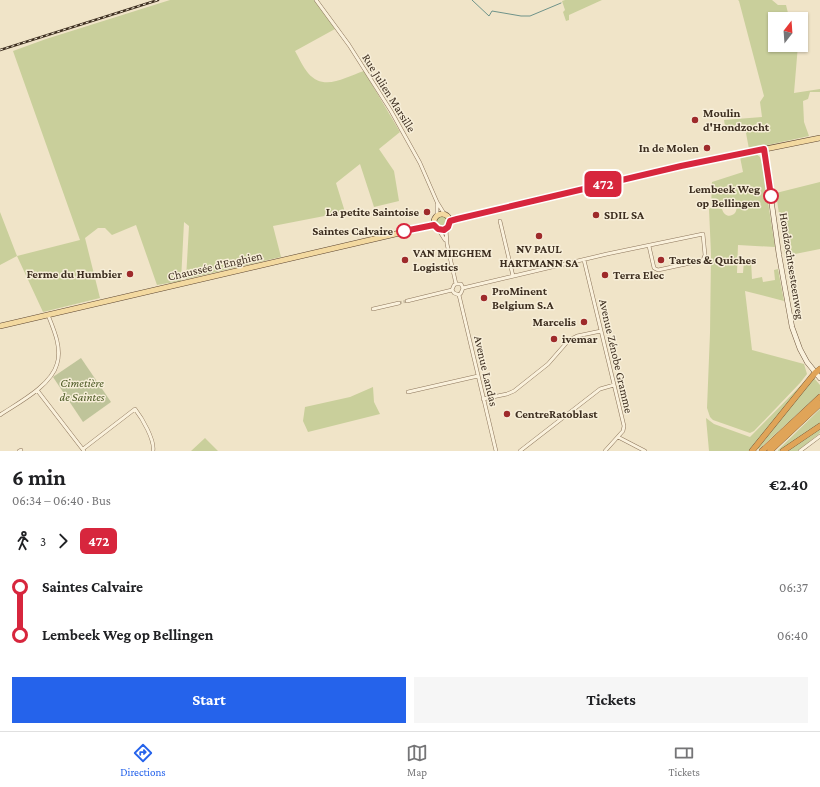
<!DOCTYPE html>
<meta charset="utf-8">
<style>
:root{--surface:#fff;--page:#f6f6f6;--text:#202124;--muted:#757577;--line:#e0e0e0;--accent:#2563eb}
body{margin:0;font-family:"Crimson Pro",serif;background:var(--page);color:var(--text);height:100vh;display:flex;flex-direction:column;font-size:15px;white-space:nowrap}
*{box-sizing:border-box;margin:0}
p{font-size:13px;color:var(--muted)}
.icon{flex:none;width:22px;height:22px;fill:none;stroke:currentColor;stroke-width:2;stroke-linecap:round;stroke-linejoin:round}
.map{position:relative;height:451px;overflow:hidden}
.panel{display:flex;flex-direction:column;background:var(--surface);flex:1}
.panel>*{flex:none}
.badge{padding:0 8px;border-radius:6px;font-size:14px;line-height:26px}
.needle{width:26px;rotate:17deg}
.fabs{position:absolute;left:768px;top:12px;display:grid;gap:8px}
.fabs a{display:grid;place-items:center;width:40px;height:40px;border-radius:0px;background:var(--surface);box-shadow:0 1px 3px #0004;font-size:20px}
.map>.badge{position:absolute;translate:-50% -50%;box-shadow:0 0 0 2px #fff}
.legs{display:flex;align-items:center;gap:6px;height:44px;padding:0 12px;font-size:13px}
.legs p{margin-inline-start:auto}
.overview{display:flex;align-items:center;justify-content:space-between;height:68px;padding:0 12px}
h1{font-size:22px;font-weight:700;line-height:30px}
.button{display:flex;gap:8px;margin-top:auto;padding:8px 12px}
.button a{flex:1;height:46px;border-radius:0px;background:var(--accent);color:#fff;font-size:16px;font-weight:700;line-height:46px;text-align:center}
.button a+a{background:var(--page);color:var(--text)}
ul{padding:0 12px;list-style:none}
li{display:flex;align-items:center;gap:14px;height:48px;font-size:15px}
li i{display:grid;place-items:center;width:6px;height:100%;margin:0 5px;background:currentColor}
li i::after{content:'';width:10px;height:10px;margin:-5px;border:3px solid;border-radius:50%;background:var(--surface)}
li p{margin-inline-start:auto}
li:first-child i{background:linear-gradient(#0000 50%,currentColor 0)}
li:last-child i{background:linear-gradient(currentColor 50%,#0000 0)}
.dock{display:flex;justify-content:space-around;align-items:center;height:56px;border-top:1px solid var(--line);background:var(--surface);font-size:11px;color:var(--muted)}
.dock a{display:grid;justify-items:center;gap:2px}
.dock .selected{color:var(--accent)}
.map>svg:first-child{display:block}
</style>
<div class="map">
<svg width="820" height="451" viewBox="0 0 820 451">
<rect width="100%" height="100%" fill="#f0e4c8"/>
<path fill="#c9cf9b" d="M170,0h145l20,29 -40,22c4,7 8,16 13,22 16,19 37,4 56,-2l36,61 -21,17 15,22 5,30 -25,6 -14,-43 -24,19 9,29 -72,14 8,31 -95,22 3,-53 -5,-4 -3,59 -24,4 -21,-60 -24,10 -7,-7h-7l-13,10 15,60 -57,14 -26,-56 -17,9v-53l17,44 63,-16 -67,-189 33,-12z
M565,0h37l-33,15v5l-3,1 -3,-9 2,-2 -3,-9z
M738,0h34l6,5h8l2,8h12v6h-25v26h23l-4,48 26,-4v3h-10l-2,7 -5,2 1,21 5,14 -60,13 -3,-16 1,-1 -1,-6 -15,1 1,4 -6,1 -2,-12 38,-3 -2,-15 4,-6 -25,-95z
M756,154l4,3 2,7 13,83 -37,-2 -1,28h6l1,-12h7l1,18 10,-2 1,5 12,-2 -1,-10 4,-1 6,32 -39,-10 7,59 52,14 3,10 -7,9 -46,48 -4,2 -37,-13 -3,-3 -3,-9 3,-75 1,-79 -2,-45 2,-1 11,1c2,7 8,9 13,4 3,-5 2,-10 -4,-12l-6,1 -3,6 -11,-2 1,-24 31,-10 -3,-15z
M820,182v67l-35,7 -9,-63z
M436 222a6 6 0 1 1 12 0a6 6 0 1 1-12 0Z
M814,378l6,7v8l-61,56 -2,-1z
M807,379l1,1 -59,71h-40l-3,-33 8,6 36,13z
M373,387l1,15 6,12 -72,18 -5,-11 2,-14 45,-10z
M820,409v14l-40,28h-2v-1z
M820,428v5l-22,18h-11z
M205,438l13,13h-27z"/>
<path fill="#bfc49a" d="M81,358l30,44 -28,20 -30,-45z"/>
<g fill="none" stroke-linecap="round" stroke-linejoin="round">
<path stroke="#6f938a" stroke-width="1" d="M472,0l17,16 3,-5 29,5h9l31,-13"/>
<path stroke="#ccc0a6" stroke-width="3" stroke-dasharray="3 1.5" stroke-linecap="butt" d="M399,303l8,-2"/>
<g stroke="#8d765c" stroke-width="4">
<path id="street" d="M316,0l33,45 42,66 29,52 17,39 8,13
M437,204v11
M500,221l13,55
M438,229l7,11
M446,229l1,15 9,40
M584,260l40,166 -1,5 -18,20
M456,284h5l2,4 -2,5 -2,2
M456,284l-2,1 -2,5 2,3 5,2
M463,288l144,-34 96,-20 2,21 -2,5 -3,1 -42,9 -4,-2 -5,-22
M459,295l37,156
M407,301l45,-11
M373,309l26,-6
M37,390l47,61
M408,392l70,-16
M483,399l24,-5 7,-3 34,-27 21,-24 8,-4 24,-5
M0,415c18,-12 51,-29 57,-51 5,-16 -3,-34 -9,-49
M618,437l27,14
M83,449l52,-40c7,9 20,31 18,42
M19,451l2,-1
M520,451l80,-62 14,-4
M800,451l20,-15"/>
</g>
<g stroke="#6f573f" stroke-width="5.5">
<path id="secondary" d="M764,149l15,106 13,72 8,22 7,13 13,16"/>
</g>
<g stroke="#5b4430" stroke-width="6">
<path id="primary" d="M434 222a8 8 0 1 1 16 0a8 8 0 1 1-16 0Z
M450,221l231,-55 139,-28
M0,326l434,-101"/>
</g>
<g stroke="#5b4430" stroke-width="6">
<path id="highway" d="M752,451l63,-78 5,-4
M762,451l58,-54
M770,451l50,-47
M783,451l37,-25"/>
</g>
<use href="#street" stroke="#faf1dc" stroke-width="3"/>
<use href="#secondary" stroke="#faf1dc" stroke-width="4.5"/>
<use href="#primary" stroke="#f3d9a0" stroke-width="5"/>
<use href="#highway" stroke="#e0a458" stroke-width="5.5"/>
<g stroke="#3d2e20" stroke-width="2.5">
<path id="rail" d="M0,50l158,-50"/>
</g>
<use href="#rail" stroke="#f7eed8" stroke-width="1" stroke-dasharray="3" stroke-linecap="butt"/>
</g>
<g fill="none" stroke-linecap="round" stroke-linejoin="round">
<g stroke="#fff" stroke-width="9">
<path id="line-1" d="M404,231l30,-6 4,4 6,1 4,-3 2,-6 7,-2 224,-53 83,-17 7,47"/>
</g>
<use href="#line-1" stroke="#d7263d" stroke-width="6"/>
</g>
<g fill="#9e2a2b" stroke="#f7eed8" stroke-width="1.5">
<circle cx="695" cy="120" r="4"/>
<circle cx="707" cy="148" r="4"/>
<circle cx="427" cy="212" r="4"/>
<circle cx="596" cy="215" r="4"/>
<circle cx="539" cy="236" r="4"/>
<circle cx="405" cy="260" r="4"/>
<circle cx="661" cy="260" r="4"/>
<circle cx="130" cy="274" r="4"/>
<circle cx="605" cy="275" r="4"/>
<circle cx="484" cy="298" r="4"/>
<circle cx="584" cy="322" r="4"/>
<circle cx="554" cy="339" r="4"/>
<circle cx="507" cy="414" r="4"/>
</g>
<g fill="#fff" stroke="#d7263d" stroke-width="2">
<circle cx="771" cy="196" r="7"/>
<circle cx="404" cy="231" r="7"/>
</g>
<g text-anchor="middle" stroke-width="3" stroke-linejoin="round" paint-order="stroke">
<g font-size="12" fill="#3d2e20" stroke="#f7eed8">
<text transform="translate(389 93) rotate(58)" y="4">Rue Julien Marsille</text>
<text transform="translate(215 266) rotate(-13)" y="4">Chaussée d'Enghien</text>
<text transform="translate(792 266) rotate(81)" y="4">Hondzochtsesteenweg</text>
<text transform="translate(616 356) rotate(77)" y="4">Avenue Zénobe Gramme</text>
<text transform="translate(486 371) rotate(77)" y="4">Avenue Landas</text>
</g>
<g font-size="12" font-weight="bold" fill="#3d2e20" stroke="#f7eed8" text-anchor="start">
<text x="703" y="117">Moulin<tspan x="703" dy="14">d'Hondzocht</tspan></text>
<text x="699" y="152" text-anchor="end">In de Molen</text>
<text x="419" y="216" text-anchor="end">La petite Saintoise</text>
<text x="604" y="219">SDIL SA</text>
<text x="539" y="253" text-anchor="middle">NV PAUL<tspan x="539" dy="14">HARTMANN SA</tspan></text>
<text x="413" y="257">VAN MIEGHEM<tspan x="413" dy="14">Logistics</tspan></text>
<text x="669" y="264">Tartes &amp; Quiches</text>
<text x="122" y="278" text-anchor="end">Ferme du Humbier</text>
<text x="613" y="279">Terra Elec</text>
<text x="492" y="295">ProMinent<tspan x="492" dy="14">Belgium S.A</tspan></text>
<text x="576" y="326" text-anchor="end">Marcelis</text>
<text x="562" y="343">ivemar</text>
<text x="515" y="418">CentreRatoblast</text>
</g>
<g font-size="12" font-weight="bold" fill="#3d2e20" stroke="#f7eed8" text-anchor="end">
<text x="760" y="193">Lembeek Weg<tspan x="760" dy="14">op Bellingen</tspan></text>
<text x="393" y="235">Saintes Calvaire</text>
</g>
<g font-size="12" font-style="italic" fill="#4d5a26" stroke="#f7eed8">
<text x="82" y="387">Cimetière<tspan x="82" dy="14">de Saintes</tspan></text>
</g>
</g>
</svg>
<div class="fabs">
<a><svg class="needle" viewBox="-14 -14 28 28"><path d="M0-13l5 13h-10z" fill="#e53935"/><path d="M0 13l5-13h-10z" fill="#757577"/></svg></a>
</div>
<b class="badge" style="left:603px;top:184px;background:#d7263d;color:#fff">472</b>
</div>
<section class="panel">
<div class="overview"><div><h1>6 min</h1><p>06:34 – 06:40 · Bus</p></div><b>€2.40</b></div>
<div class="legs"><svg class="icon" aria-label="walk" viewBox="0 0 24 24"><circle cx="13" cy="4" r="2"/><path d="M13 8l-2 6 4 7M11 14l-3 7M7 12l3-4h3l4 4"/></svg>3<svg class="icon" aria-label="forward" viewBox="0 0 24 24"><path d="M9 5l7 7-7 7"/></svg><b class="badge" style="background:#d7263d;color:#fff">472</b></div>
<ul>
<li><i style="color:#d7263d"></i><b>Saintes Calvaire</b><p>06:37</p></li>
<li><i style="color:#d7263d"></i><b>Lembeek Weg op Bellingen</b><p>06:40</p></li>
</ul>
<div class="button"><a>Start</a><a>Tickets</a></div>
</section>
<nav class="dock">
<a class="selected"><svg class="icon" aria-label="directions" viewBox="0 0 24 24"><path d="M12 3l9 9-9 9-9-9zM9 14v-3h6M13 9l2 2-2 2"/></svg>Directions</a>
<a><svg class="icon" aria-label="map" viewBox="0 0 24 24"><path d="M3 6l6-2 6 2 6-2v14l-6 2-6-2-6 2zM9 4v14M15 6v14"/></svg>Map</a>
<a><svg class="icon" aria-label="tickets" viewBox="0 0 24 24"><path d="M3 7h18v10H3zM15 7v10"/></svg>Tickets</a>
</nav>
